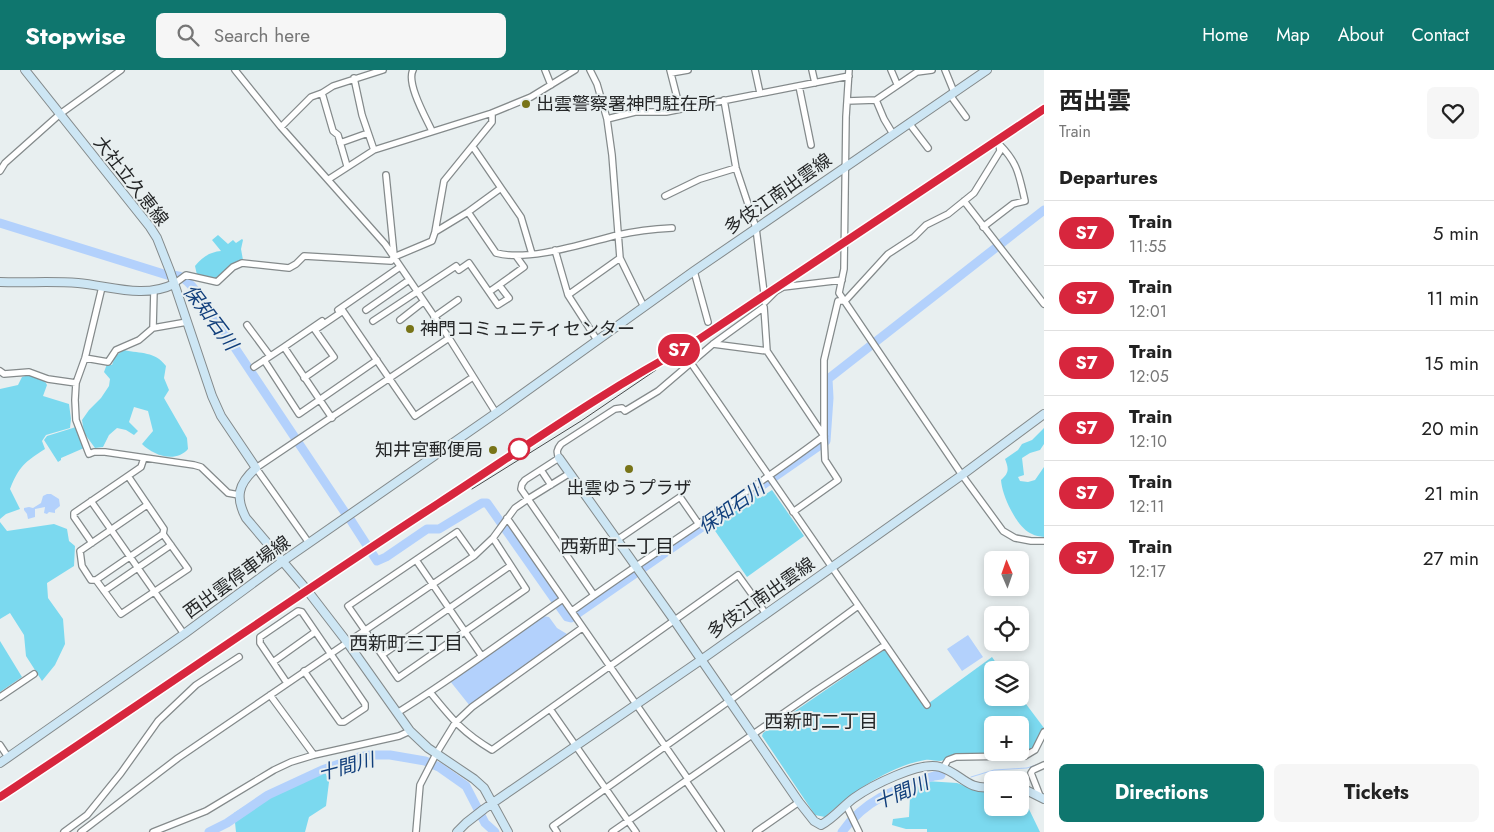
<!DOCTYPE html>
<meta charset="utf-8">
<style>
:root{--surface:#fff;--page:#f6f6f6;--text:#222;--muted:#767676;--line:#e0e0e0;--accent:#0f766e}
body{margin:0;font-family:Jost,"Noto Sans JP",sans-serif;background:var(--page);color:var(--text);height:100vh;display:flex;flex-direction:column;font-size:19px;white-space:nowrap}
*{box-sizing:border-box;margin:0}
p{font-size:16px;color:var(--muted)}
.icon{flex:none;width:28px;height:28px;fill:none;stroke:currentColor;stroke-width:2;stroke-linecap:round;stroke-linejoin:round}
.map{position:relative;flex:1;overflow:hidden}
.details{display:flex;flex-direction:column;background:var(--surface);width:450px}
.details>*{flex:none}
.badge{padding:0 10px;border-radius:16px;font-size:18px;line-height:32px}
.needle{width:32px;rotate:358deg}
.fabs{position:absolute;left:984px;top:481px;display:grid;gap:10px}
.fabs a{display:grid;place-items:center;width:45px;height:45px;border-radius:8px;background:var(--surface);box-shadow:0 2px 8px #0003;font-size:25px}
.map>.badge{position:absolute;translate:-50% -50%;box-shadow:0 0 0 2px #fff}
h2{padding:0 15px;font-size:19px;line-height:45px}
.round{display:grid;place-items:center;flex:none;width:52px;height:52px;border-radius:8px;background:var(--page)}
.headline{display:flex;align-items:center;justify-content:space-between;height:85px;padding:0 15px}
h1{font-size:24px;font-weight:700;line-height:38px}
.action{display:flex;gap:10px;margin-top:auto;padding:10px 15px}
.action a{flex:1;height:58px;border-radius:8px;background:var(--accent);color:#fff;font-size:20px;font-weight:700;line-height:58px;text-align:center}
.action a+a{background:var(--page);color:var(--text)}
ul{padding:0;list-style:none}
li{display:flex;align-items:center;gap:15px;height:65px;padding:0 15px;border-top:1px solid var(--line)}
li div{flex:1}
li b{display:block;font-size:19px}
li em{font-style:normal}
li .badge{min-width:55px;font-weight:700;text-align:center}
header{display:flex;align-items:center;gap:30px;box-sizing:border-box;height:70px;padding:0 25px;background:var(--accent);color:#fff}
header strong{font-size:24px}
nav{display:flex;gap:28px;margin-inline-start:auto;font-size:18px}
.search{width:350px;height:45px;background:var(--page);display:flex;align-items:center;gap:12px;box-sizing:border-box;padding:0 18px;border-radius:8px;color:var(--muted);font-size:19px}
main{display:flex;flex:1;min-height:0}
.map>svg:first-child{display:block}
</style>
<header>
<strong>Stopwise</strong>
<div class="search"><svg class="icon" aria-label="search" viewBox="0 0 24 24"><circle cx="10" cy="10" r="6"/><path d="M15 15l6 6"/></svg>Search here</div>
<nav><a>Home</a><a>Map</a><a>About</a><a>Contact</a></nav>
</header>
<main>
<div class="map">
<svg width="1044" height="762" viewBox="0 0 1044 762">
<rect width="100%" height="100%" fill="#e8eff0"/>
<path fill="#7bd9ef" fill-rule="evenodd" d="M218,165l10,9 5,-4 3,3 6,-4 1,1 -2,9 2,11 -12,6 -15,13 -19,-4 -2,-9c7,-9 15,-14 26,-15l-9,-11z
M124,280c17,4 31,1 42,16l-2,12 5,12 -5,8 23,40 1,11c-12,14 -34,7 -46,-5l11,-13 -5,-20 -14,-4 -5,15 9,9 -4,4 -8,-5 -9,-2 -8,7 -6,12 -8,1 -11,-15 -2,-13 7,-10 12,-12 8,-12 1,-7 -6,-7 3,-8 5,1 3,-9z
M32,304l11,4 4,7 -4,11 26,8 2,15 -1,9 -24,7 -4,6 3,8c-20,13 -26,17 -35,40l10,20 -14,5 -6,5v-130l18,-4 4,-8z
M76,357l8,21 -23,10v2l-3,2 -14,-22 3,-4z
M1044,358v16l-4,6 -10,3 -8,5 2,17 -6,2 2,4 8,1 7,-2 9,-13v70c-4,-1 -9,-1 -12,-3 -15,-6 -30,-38 -31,-54 8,-7 8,-11 4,-21l13,-9 4,-6 10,-4z
M772,420l32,46 -57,41 -36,-52 45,-31 4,4z
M0,452l7,9 47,-7 13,5 2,12 6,5 -1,20 -27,17 1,15 15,21 2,25 -10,21 -13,16 -16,-25 -2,-21 -14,-22 -10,6z
M0,571l22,36 -22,15z
M884,580h2l37,54 6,-1 63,-46 9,13h-9v28h28v-2l24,32c-4,10 -6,20 -16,24 -22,2 -44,0 -66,2 -9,1 -16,6 -22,7 -5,0 -10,-2 -15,-1 -36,6 -74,33 -100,57l-10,-2 -53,-79 1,-3zM992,655h28v27h-28z
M317,699l9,5 3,8 -3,24 -17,11 -4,15h-69l-2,-19 35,-22z
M926,711l31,2 24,9h11v16h28v-9l6,4 14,29h-113v-3h-21l-14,-4 1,-6 16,-2 1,-21 -6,-7z"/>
<path fill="#b3d1fc" d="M47,424h4l8,5 1,7 -5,4v3l-6,-1 -2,2 -3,-1 1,-6 -10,2v8l-7,2 -1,-5 -3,-4v-2l5,-1 4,1 8,-5 2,-7z
M543,546l6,1 8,11 10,6 -97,72 -20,-25z
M968,565l15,22 -21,14 -15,-22z"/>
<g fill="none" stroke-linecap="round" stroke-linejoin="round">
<path stroke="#b3d1fc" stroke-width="1" d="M971,707l23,-7 33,-2 9,-3"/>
<path stroke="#b3d1fc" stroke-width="9" d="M0,153l167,52c4,0 8,0 12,1 12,4 24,26 32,36l135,202
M350,449l27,42 9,-4 41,-28h12l43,-26h5l80,114 4,1 255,-177 3,-43 -1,-19 216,-169
M209,762l18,-9 41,-28 54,-25 37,-13 12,-2h19l35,6 14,6 27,19 19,37 10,9
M842,762c24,-34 55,-43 92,-56l7,-1"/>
<g stroke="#848a8b" stroke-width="8">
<path id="street" d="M235,0l46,57 104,117 64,94 47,75
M413,0c-7,13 13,48 19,61
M545,0l6,15
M590,0l7,14 10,35 5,36 8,103 24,49
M670,0l10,39
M755,0l5,23
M812,0l3,13
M849,0l-3,47 -2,152 -5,24 123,182 41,56 12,7 16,3h13
M891,0l6,14
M945,0l9,22
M671,3l17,-3
M354,8l8,37 12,35
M799,16l12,59
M322,23l11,38 5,4 9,31
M950,25l16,22
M724,30l12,68 20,60 9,73
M876,30l8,19 9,15
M847,31l29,-1 41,-28 15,-2
M607,49l28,-7h31l183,-36
M909,53l19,25
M281,57l30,-30 11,-4 11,-7 50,-16
M340,73l28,-10
M0,101l5,-8 55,-49 61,-44
M386,105l8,80
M329,109l45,-29 118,-37 39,-16 44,-27
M501,118l20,29 11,37
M665,126l35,-17 36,-11
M964,131l80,103
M468,142l33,-24 -28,-41
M983,157l30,-23 12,-3c-6,-26 -7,-38 -26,-57
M435,162l9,-51 48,-59v-9
M555,180l13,45 29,45
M694,201l14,51
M174,214l12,-9 31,7 16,-15 9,-4 47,5 7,-4 8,-8 87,5 3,-4 38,-16 3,-9 33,-20 28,41c33,9 89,-10 122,-18 18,-4 36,-6 54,-7
M499,215l25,-18 -8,-11
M102,217l-17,71 -9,25 -1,17 1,20 13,34 5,-2h11l89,13 7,2 27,26 11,2
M568,225l52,-37
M765,232l11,-11 7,-4 59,-7
M338,240l62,-43
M366,240l43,-30
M434,247l24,-17
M400,250l23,-18
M373,251l83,-55 3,4 10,-7 29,42 11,-7 -10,-13 -10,7
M247,255l23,31
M153,258l34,-6
M713,274l54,7
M284,277l38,-26
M85,288l23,4 8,-12 23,-10 14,-12 1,-38
M264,290l35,54 78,-54
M691,293l236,342
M254,297l30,-20 48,71
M0,301l4,3 25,-2 19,7 28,4
M304,308l30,-21 -19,-27 28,-19 72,105 58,-39
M541,400l10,15
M570,403l-42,26 -7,-10 1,-5 3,-4 34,-22c-3,-6 -2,-9 2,-14l54,-35 7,-1 3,3 33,-20 55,-47 51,-37 3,44 57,85
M128,406l36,53 -1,5 25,35 -67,45 -25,-34h-5l-9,-14 -2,-15 67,-46
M91,431l93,133
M793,442l45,-32 -13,-20 -1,-24v-76l14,-59h7l43,-47 26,-17 12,-12 22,-11 26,-21 26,-42 -1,-7
M507,448l181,261
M617,470l63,-43 18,26
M92,473l-18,-26v-4l67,-46 3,-9
M309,473l-53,-75 193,-130
M474,486l-17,-24 -109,74 50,72 128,-89 -33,-51
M416,490l65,95
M96,510l67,-46
M104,521l67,-46
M572,541c83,-60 170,-113 252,-175
M382,585l128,-89
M273,592l42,-30
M287,613l-27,-40v-6l38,-26 4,1 63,92v4l-21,14h-4l-36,-51
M430,622c22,27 32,40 62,58l246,-175 28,39
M270,625l44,60
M0,627l34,-23
M550,639l86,123
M397,643c57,-35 111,-76 166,-114
M0,675l8,12
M943,698l5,-8 8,-3 69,-1 10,-6 9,-18
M686,711l35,51
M1040,726l-9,-23 2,-3 11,-5
M846,735l13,27
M64,762l23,-17 34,-42 37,-52 38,-36 43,-28
M81,762l97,-74 296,-202 19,-18 22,-30 13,-9 66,96
M153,762l53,-21 68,-41 17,-8 23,-7 85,-19 11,-5
M416,762l4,-47 16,-31 19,-31 17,-16 110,-79
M557,762l-4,-6 176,-125 129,-95
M612,762l202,-140 71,-47
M756,762l43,-30"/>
</g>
<g stroke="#848a8b" stroke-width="10">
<path id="secondary" d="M25,0l125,157 7,11 13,33 42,125 9,20 35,52c-18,16 -21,29 -10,50l61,72 40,52 63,89 18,17 46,31 10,9 24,44
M0,212c26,1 52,-1 78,1 32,3 66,16 96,1
M559,388l115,162 125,182 15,19 7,4c13,-7 22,-19 33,-27 17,-12 65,-37 86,-31 21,6 27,24 52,20
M0,693l184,-129 99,-73 213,-148 198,-142 293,-201
M1020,717l24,12
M457,762l9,-9 18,-14 217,-149 261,-185 82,-61"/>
</g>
<use href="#street" stroke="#fff" stroke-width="5.5"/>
<use href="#secondary" stroke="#cde6f4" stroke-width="8"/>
<path stroke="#484b4c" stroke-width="1" d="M686,277l358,-238
M472,419l109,-68 75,-51
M0,727c147,-97 291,-198 439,-294 83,-54 164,-112 252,-160"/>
</g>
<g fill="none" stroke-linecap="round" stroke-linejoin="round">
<g stroke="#fff" stroke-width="11">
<path id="line" d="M0,727c147,-97 291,-198 439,-294 83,-54 164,-112 253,-159l352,-235"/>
</g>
<use href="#line" stroke="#d7263d" stroke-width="8"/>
</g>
<g fill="#787418" stroke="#e8eff0" stroke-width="2">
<circle cx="526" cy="34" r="5"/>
<circle cx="410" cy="259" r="5"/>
<circle cx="493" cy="380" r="5"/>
<circle cx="629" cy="399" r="5"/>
</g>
<circle fill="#fff" stroke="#d7263d" stroke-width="2.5" cx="519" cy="379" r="10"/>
<g text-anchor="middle" stroke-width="4" stroke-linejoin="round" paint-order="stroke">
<g font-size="18" fill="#252728" stroke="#e8eff0" text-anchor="start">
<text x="536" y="40">出雲警察署神門駐在所</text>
<text x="420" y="265">神門コミュニティセンター</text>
<text x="483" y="386" text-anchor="end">知井宮郵便局</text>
<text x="629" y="424" text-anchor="middle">出雲ゆうプラザ</text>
</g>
<g font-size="18" fill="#252728" stroke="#e8eff0">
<text transform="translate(131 111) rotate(52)" y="6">大社立久恵線</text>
<text transform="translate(778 124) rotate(-35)" y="6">多伎江南出雲線</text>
<text transform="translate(237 507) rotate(-36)" y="6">西出雲停車場線</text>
<text transform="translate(761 528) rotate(-35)" y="6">多伎江南出雲線</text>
</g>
<g font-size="19" font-style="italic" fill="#103e7b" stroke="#e8eff0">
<text transform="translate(211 247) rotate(53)" y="7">保知石川</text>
<text transform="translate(731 437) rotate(-35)" y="7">保知石川</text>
<text transform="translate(346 696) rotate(-15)" y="7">十間川</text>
<text transform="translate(901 722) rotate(-23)" y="7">十間川</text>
</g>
<g font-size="19" fill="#252728" stroke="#e8eff0">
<text x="617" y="483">西新町一丁目</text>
<text x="406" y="580">西新町三丁目</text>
<text x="821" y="658">西新町二丁目</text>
</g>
</g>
</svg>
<div class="fabs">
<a><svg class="needle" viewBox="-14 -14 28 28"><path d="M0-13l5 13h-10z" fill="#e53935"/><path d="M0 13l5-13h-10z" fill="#767676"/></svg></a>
<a><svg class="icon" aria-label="locate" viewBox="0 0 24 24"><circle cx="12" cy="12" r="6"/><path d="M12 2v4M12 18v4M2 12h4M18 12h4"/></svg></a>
<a><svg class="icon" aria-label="layers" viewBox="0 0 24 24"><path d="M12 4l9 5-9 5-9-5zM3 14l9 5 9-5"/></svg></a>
<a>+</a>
<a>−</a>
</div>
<b class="badge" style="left:679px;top:280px;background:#d7263d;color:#fff">S7</b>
</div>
<section class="details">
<div class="headline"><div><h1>西出雲</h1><p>Train</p></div><a class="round"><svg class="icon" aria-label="heart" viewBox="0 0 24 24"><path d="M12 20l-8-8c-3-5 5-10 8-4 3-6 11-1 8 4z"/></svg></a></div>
<h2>Departures</h2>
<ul>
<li><span class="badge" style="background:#d7263d;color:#fff">S7</span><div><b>Train</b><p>11:55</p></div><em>5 min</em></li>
<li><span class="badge" style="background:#d7263d;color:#fff">S7</span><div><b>Train</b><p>12:01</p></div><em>11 min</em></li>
<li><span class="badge" style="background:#d7263d;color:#fff">S7</span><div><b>Train</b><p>12:05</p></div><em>15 min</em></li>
<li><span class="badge" style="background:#d7263d;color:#fff">S7</span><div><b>Train</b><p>12:10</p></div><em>20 min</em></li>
<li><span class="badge" style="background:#d7263d;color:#fff">S7</span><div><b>Train</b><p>12:11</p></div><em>21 min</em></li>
<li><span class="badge" style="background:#d7263d;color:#fff">S7</span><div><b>Train</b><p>12:17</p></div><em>27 min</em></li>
</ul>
<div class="action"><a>Directions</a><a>Tickets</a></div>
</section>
</main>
